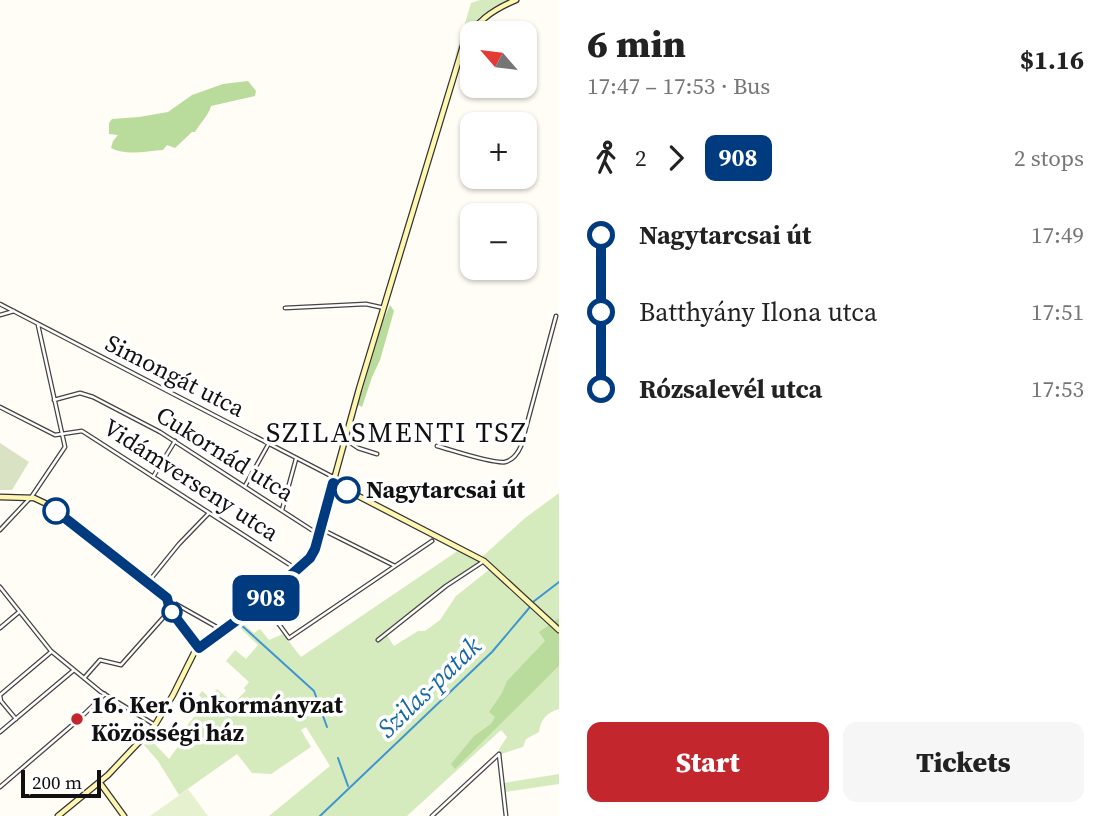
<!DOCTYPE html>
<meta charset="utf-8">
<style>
:root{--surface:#fff;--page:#f6f6f6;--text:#222;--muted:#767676;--accent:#c4262e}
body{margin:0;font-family:"Source Serif 4",serif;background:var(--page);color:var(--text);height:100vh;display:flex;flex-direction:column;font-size:26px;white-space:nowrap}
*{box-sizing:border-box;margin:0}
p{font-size:23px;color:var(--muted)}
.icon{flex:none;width:38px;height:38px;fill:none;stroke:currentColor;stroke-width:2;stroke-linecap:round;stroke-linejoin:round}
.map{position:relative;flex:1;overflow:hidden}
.panel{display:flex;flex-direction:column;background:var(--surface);width:553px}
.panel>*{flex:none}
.badge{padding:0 14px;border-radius:10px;font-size:24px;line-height:46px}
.needle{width:46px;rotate:298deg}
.fabs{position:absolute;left:460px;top:21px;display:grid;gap:14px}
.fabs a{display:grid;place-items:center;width:77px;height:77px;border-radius:14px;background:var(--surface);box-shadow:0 2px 5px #0004;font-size:35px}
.scale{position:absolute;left:21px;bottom:18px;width:80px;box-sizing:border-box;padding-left:7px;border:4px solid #111;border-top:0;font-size:19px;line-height:24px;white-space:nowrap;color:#111;-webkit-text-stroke:5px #fff;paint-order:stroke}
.map>.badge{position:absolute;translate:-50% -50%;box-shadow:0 0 0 4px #fff}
.legs{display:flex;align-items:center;gap:10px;height:77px;padding:0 28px;font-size:23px}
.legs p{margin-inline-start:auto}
.headline{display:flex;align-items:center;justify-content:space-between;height:119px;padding:0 28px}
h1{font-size:38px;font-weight:800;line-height:52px}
.action{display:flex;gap:14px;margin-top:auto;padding:14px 28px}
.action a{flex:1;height:80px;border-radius:14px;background:var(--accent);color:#fff;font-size:28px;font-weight:800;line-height:80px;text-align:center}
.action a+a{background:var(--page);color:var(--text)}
ul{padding:0 28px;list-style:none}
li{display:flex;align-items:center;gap:24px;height:77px;font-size:26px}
li i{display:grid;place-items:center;width:10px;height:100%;margin:0 9px;background:currentColor}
li i::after{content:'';width:18px;height:18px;margin:-9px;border:5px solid;border-radius:50%;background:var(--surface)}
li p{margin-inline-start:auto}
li:first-child i{background:linear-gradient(#0000 50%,currentColor 0)}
li:last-child i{background:linear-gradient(currentColor 50%,#0000 0)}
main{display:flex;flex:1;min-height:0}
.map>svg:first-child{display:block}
</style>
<main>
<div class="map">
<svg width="559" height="816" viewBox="0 0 559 816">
<rect width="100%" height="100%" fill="#fffdf5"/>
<path fill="#d5ebbd" d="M480,0h29c-40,16 -48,39 -60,77l22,-74z
M559,493v170l-105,105 105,-102v43c-13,4 -18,10 -20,23l-13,7 -3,8 -22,7 -2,-5 8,-12 -6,-7 -94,86h-138l61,-50 -24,-39 -5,3 10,17 -40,27 -19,-1 -15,-19 -58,41 -21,-34 -14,-16 6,-6 19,20 18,-25 -4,-4 12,-14 -2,-3 8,-9 4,4 3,-4 -9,-9 3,-4 8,7 7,-9 16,14 13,-12 -2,-3 5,-6 -23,-21 9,-11 11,9 12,-14 -21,-20 4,-3 13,11 6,-4 9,11 14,-6 18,23 158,-107 21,11 -90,66 -4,7 8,12 24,-15h7l15,-11 16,-24 34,-27 15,12 -2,3 23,20 4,-5 -47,-43 42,-38z
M559,774v10l-54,8 -1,-9z"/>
<path fill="#b9dc9c" d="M248,81l8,10 -1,5 -44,10c-2,9 -11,17 -16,26h-3l-17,16 -8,-3 -4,5c-16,1 -37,6 -52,-2l2,-7 5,-6 -9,-1v-11l3,-4 27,-2 29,-5 24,-17 31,-11z
M390,305l4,6 -14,49 -8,17 -10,30 -4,-2 25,-84z
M559,618v48l-104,103 -4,-5 23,-28 17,-12 4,-7 -6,-5 13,-19 5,-12 38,-40 -6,-9z"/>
<path fill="#d9e3c4" d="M0,443l29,19 -17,28h-12z"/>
<path fill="#e6f2cf" d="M188,789l20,27h-58z"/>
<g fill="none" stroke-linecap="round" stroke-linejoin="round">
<path stroke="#3f96cf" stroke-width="2" d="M533,602l26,-20
M239,623l75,68 13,36
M338,758l10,28
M320,816l172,-164 38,-45"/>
<g stroke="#444" stroke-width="5">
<path id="street" d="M0,304l335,174
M285,308l81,-4 18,4
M0,315l14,-4
M54,400l26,-7 13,4 67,35 158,102
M0,407l55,28 27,-4 216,139
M346,440l12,8 19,6
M437,446c15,4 55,18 68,16 8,-2 13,-9 16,-16l35,-130
M153,477l22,-36
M245,486l23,-41
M282,510l14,-51
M321,529l74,37
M0,530l32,-34 33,-49 -27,-122
M149,581l30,-37 30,-31
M0,587l51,64 50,41 54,33
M167,599l55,31
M262,601l27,37 143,-97
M0,628l19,-16
M378,640l68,-54 38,-25
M85,677l15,-17 21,5 49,-55
M0,695l51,-43
M0,696l1,5 15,18
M0,732l74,-62
M499,754l7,62
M0,787l77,-66 28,-27
M432,816l67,-62"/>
</g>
<g stroke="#333" stroke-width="7">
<path id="secondary" d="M333,483l151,78 75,69
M0,497l34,1 17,8 116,92 3,12 29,38
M100,783l24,33
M58,816l50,-41 47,-50 18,-30 22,-44 60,-44 43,-37 16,-18 45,-163 104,-343c12,-24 29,-36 53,-46"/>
</g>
<use href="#street" stroke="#fff" stroke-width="2.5"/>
<use href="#secondary" stroke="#fff6b0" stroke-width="4.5"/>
</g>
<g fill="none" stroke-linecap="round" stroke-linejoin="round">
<g stroke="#fff" stroke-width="16">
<path id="line-1" d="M56,511l111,87 3,12 29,38 56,-41 55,-49 5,-9 18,-66 14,7"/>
</g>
<use href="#line-1" stroke="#003b80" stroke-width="10"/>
</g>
<g fill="#fff" stroke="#003b80" stroke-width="3.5">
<circle cx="347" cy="490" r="12"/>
<circle cx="56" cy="511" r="12"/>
<circle cx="172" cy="612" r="9"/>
</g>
<circle fill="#c4262e" stroke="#fff" stroke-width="2.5" cx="77" cy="719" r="7"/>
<g text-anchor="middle" stroke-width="7" stroke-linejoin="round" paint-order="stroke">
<g font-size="24" fill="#111" stroke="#fff">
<text transform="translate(175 376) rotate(27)" y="8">Simongát utca</text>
<text transform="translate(225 454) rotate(32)" y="8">Cukornád utca</text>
<text transform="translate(191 480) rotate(33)" y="8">Vidámverseny utca</text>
</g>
<g font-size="24" font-weight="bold" fill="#111" stroke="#fff" text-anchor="start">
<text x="366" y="498">Nagytarcsai út</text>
</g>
<g font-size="24" font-weight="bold" fill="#111" stroke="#fff" text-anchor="start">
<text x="91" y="713">16. Ker. Önkormányzat<tspan x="91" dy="28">Közösségi ház</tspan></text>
</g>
<g font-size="26" font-style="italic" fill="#1768a6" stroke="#fff">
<text transform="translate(429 687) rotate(-44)" y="9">Szilas-patak</text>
</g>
<g font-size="28" letter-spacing="2" fill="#111" stroke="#fff">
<text x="397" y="442">SZILASMENTI TSZ</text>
</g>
</g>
</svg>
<div class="fabs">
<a><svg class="needle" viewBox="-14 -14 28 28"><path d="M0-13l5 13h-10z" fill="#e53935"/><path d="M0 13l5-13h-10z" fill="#767676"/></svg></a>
<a>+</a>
<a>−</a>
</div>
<div class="scale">200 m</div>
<b class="badge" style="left:266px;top:598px;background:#003b80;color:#fff">908</b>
</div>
<section class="panel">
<div class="headline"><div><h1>6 min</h1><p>17:47 – 17:53 · Bus</p></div><b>$1.16</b></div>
<div class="legs"><svg class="icon" aria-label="walk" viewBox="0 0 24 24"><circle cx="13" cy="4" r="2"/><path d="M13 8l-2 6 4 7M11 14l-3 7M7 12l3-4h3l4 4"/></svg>2<svg class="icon" aria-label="forward" viewBox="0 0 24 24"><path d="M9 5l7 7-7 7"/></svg><b class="badge" style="background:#003b80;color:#fff">908</b><p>2 stops</p></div>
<ul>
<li><i style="color:#003b80"></i><b>Nagytarcsai út</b><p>17:49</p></li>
<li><i style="color:#003b80"></i><span>Batthyány Ilona utca</span><p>17:51</p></li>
<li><i style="color:#003b80"></i><b>Rózsalevél utca</b><p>17:53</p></li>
</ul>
<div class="action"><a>Start</a><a>Tickets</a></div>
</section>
</main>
